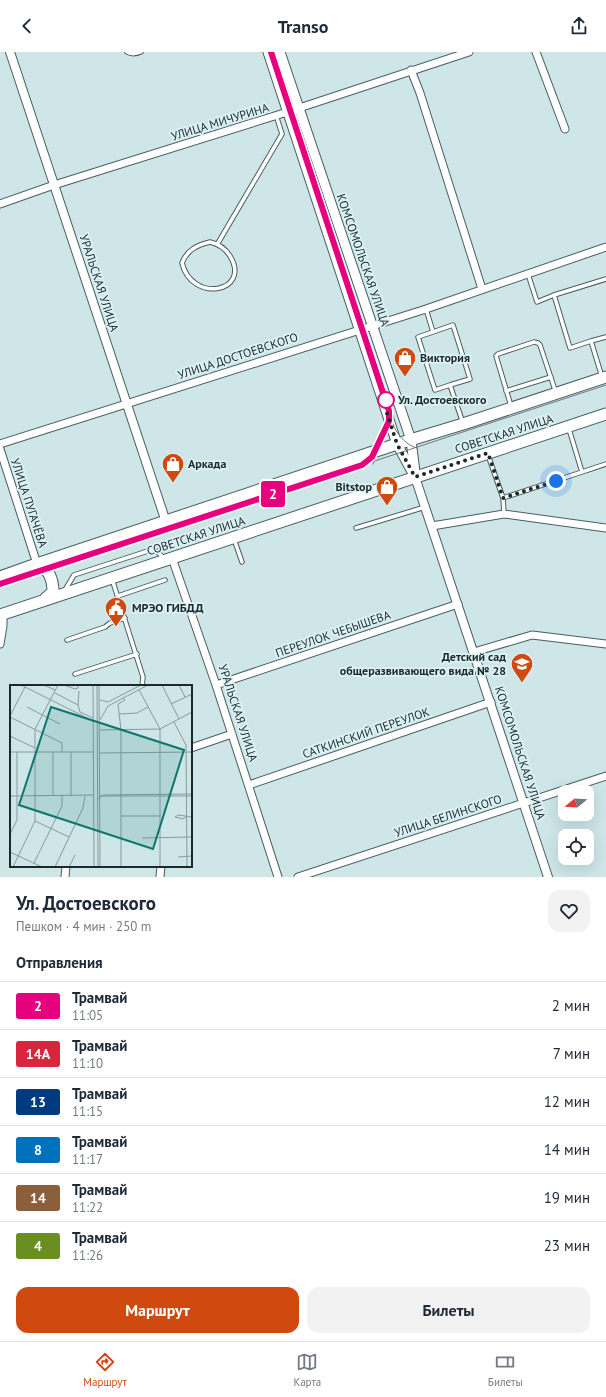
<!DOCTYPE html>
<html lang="ru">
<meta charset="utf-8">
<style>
:root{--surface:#fff;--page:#f2f2f3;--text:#1f2937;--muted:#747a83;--line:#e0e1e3;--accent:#d04a10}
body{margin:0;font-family:"PT Sans",sans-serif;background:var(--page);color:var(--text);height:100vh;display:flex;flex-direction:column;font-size:15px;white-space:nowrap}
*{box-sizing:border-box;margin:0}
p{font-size:13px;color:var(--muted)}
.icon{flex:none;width:22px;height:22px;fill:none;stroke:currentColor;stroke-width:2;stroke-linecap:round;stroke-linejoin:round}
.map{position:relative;height:825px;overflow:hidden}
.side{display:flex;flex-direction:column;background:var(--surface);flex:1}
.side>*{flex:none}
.badge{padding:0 8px;border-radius:3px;font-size:14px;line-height:26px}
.needle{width:26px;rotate:252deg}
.fabs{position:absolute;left:558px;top:733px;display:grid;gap:8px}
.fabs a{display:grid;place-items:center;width:36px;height:36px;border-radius:8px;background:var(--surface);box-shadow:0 4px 16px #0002;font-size:20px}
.you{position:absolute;width:20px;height:20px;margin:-10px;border:3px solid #fff;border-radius:50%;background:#1a73e8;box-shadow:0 0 0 6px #1a73e833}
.map>.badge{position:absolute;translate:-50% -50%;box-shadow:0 0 0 2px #fff}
h2{padding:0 16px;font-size:15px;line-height:36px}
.round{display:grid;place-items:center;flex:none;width:42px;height:42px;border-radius:12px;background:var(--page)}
.head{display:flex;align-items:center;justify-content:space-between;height:68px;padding:0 16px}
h1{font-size:19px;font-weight:600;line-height:30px}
.action{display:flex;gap:8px;margin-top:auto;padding:8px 16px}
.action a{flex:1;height:46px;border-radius:12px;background:var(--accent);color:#fff;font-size:16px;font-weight:600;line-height:46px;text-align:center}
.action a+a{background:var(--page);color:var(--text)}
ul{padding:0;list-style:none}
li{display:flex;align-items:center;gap:12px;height:48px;padding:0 16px;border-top:1px solid var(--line)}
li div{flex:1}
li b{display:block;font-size:15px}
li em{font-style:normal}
li .badge{min-width:44px;font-weight:700;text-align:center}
header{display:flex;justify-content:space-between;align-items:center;height:52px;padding:0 16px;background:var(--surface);font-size:18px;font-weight:600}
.tab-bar{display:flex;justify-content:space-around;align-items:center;height:56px;border-top:1px solid var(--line);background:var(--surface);font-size:11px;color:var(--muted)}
.tab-bar a{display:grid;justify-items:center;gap:2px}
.tab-bar .selected{color:var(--accent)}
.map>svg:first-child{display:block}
</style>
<header><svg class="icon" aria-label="back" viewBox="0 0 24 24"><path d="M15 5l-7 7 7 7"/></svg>Transo<svg class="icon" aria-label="share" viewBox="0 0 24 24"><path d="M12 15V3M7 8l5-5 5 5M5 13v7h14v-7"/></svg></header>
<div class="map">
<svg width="606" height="825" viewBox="0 0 606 825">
<rect width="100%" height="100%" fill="#cee6e8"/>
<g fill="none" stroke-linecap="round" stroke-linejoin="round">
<g stroke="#495e60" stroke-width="5.5">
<path id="service" d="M127,0c5,3 9,2 14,0
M210,190c9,2 15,6 20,14 22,36 -38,48 -48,7 5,-13 15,-18 28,-21z
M218,191l64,-109 -6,-19
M528,222l9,28 17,-7
M426,257l7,23 -15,5 17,53 15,-5
M433,280l20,-7 17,54 -20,6 13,38
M591,289l-21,7 -16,-53 52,-16
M602,325l-11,-36 15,-4
M506,339l45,-14
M511,354l-15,-50 2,-2 36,-12 4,1 2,2 16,48
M569,377l13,43 24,-8
M488,403l15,43 1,16
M503,446l79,-26
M356,476l69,-21
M234,487l8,23
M112,527l31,98 -1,9
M65,538l9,-15 80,-26 10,9
M118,544l47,-16
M67,588l38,-13 5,-4 15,-5
M75,622l62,-20"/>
</g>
<g stroke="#495e60" stroke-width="9">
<path id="minor" d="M536,0l29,77
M411,18l9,23 62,196
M0,152l54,-19 230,-72 185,-61
M0,392l426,-135 180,-62
M0,397l37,115
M432,474l72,-12 102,14
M172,506l44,127 62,192
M0,592l3,-18v-12
M474,600l58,-17 74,9
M216,633l242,-81
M191,696l41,-14
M249,733l242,-83
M65,825l1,-11
M160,825l1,-11
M298,825l308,-101"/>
</g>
<g stroke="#495e60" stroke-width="10">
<path id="tertiary" d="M10,0l156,470
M415,425l133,400"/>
</g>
<g stroke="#495e60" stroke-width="11">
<path id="secondary" d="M268,0l129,392 18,33
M280,0l131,388 4,32"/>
</g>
<g stroke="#495e60" stroke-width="13">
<path id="primary" d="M37,512c12,4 16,16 16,28l-8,7
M0,525l31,-11 366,-122 66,-20 143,-47
M0,563l606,-201"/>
</g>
<use href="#service" stroke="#fff" stroke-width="3.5"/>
<use href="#minor" stroke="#fff" stroke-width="7"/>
<use href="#tertiary" stroke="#fff" stroke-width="8"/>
<use href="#secondary" stroke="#fff" stroke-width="9"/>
<use href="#primary" stroke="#fff" stroke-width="11"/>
<path stroke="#6b7a7c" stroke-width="1" d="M271,0l123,375c6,10 12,18 23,21
M373,412l20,-44
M0,532l606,-199"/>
</g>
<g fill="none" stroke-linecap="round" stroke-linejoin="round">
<g stroke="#fff" stroke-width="9">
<path id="line" d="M0,532l362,-119 10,-8 17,-36v-10l-118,-359"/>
</g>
<use href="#line" stroke="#e6007e" stroke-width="6"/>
<path stroke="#1f2829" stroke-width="4" stroke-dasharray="0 7.2" d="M386,348l-2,4 13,40 18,33 73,-24 15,45 53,-17"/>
</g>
<defs>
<g id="shop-pin" transform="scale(1.15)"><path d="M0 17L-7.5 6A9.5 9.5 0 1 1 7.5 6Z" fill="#d04a10" stroke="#dbf3f6"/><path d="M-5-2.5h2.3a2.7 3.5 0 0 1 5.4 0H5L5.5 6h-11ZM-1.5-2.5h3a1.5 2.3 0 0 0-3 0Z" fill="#fff"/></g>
<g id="civic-pin" transform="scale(1.15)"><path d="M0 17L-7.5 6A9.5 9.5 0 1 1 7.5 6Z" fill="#d04a10" stroke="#dbf3f6"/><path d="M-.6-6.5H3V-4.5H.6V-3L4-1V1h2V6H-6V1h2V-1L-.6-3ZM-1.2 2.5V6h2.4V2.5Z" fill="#fff"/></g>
<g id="school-pin" transform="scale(1.15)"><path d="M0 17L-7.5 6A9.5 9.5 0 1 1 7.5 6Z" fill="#d04a10" stroke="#dbf3f6"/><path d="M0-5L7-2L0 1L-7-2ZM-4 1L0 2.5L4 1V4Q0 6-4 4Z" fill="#fff"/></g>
</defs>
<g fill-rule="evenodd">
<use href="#shop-pin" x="405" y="306"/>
<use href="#shop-pin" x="173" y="412"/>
<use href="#shop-pin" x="387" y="435"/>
<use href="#civic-pin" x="116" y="556"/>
<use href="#school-pin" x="522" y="612"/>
</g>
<circle fill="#fff" stroke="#e6007e" stroke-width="2" cx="386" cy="348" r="8"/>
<g text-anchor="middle" stroke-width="3.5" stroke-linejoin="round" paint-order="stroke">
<g font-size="12" fill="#1f2829" stroke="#dbf3f6">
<text transform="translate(220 70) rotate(-17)" y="4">УЛИЦА МИЧУРИНА</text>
<text transform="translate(363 208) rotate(71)" y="4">КОМСОМОЛЬСКАЯ УЛИЦА</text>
<text transform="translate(99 231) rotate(72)" y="4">УРАЛЬСКАЯ УЛИЦА</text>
<text transform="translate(238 304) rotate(-18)" y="4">УЛИЦА ДОСТОЕВСКОГО</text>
<text transform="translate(504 382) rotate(-18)" y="4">СОВЕТСКАЯ УЛИЦА</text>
<text transform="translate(29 451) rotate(72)" y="4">УЛИЦА ПУГАЧЁВА</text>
<text transform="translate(196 484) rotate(-18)" y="4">СОВЕТСКАЯ УЛИЦА</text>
<text transform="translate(333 582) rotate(-19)" y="4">ПЕРЕУЛОК ЧЕБЫШЕВА</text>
<text transform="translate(238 661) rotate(72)" y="4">УРАЛЬСКАЯ УЛИЦА</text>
<text transform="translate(366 681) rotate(-19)" y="4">САТКИНСКИЙ ПЕРЕУЛОК</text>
<text transform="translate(520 701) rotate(72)" y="4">КОМСОМОЛЬСКАЯ УЛИЦА</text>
<text transform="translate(448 764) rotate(-18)" y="4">УЛИЦА БЕЛИНСКОГО</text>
</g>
<g font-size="12" font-weight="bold" fill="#1f2829" stroke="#dbf3f6" text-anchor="start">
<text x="420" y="310">Виктория</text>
<text x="188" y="416">Аркада</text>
<text x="372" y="439" text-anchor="end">Bitstop</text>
<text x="132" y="560">МРЭО ГИБДД</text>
<text x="506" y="609" text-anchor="end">Детский сад<tspan x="506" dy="14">общеразвивающего вида № 28</tspan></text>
</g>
<g font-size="12" font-weight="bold" fill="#1f2829" stroke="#dbf3f6" text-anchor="start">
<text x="398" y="352">Ул. Достоевского</text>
</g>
</g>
<g transform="translate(10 633)">
<rect width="182" height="182" fill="#cee6e8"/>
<path fill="none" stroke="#889a9c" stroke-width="1" d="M11,0l72,36M34,0l11,5M54,0l11,4 3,-1v-3M83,0l1,182M87,0l1,182M89,0l1,182M152,0l17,34M169,0l6,12M129,5l21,39v138M45,8l23,12 2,7 13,6M90,15l8,2 33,-17M161,19l21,-10M68,20l1,-14M17,22l33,17M110,29l17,-1 11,-6M0,31l15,-29M0,32l52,26v9M90,35l8,-14 40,-21M164,37l12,23 1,122M90,45l60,-1 32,-17M0,51l25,12M0,67h83M43,67v44M61,67v44M90,68l92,-1M0,111l83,-1M89,111h93M88,114l5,-4 89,-1M111,131h39M176,132l-3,2 -8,-2 3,-2 14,2M25,136l34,16M0,149l7,-14v-68M132,153l50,-1M0,167l32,15M168,172l14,-1M24,178l28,-57v-10M3,182l22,-46v-92l23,-44M45,182l28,-59 2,-12M59,182l6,-12M111,182v-137l-3,-26 7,-4 -2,-2"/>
<path fill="#0f766e" fill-opacity="0.15" stroke="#0f766e" stroke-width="2" d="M41,22l133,43 -31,99 -134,-44z"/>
<rect width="182" height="182" fill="none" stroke="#1f2829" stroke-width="2"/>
</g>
</svg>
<div class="fabs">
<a><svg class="needle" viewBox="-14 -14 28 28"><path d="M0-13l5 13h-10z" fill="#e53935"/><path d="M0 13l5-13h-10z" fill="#747a83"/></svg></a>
<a><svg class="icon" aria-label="locate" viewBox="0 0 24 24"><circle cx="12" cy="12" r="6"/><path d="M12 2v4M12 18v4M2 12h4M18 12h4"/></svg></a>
</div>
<div class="you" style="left:556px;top:429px"></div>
<b class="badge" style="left:273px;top:442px;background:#e6007e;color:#fff">2</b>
</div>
<section class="side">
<div class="head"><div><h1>Ул. Достоевского</h1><p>Пешком · 4 мин · 250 m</p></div><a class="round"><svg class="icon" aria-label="heart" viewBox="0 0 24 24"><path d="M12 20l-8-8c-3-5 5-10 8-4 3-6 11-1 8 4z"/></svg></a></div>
<h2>Отправления</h2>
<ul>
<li><span class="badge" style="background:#e6007e;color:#fff">2</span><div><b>Трамвай</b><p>11:05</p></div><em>2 мин</em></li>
<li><span class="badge" style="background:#d7263d;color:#fff">14А</span><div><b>Трамвай</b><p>11:10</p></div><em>7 мин</em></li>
<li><span class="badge" style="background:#003b80;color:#fff">13</span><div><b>Трамвай</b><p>11:15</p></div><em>12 мин</em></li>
<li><span class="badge" style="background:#0072bc;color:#fff">8</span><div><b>Трамвай</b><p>11:17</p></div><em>14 мин</em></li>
<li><span class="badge" style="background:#8b5e3c;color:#fff">14</span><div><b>Трамвай</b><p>11:22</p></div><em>19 мин</em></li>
<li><span class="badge" style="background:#6b8e23;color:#fff">4</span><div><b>Трамвай</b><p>11:26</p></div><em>23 мин</em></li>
</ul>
<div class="action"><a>Маршрут</a><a>Билеты</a></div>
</section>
<nav class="tab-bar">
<a class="selected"><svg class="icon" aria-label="directions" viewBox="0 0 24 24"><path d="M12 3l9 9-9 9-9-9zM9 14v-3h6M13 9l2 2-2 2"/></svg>Маршрут</a>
<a><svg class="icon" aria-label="map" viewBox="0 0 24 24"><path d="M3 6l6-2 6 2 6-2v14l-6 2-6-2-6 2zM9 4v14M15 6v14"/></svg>Карта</a>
<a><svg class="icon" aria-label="tickets" viewBox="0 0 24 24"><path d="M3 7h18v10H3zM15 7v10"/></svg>Билеты</a>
</nav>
